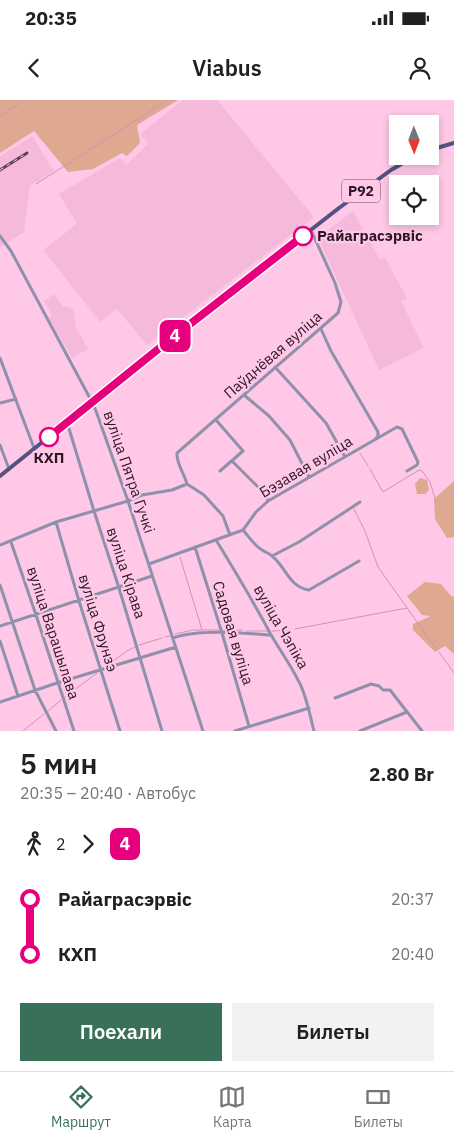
<!DOCTYPE html>
<html lang="ru">
<meta charset="utf-8">
<style>
:root{--surface:#fff;--page:#f2f2f2;--text:#202124;--muted:#757577;--line:#e0e0e0;--accent:#387058}
body{margin:0;font-family:"IBM Plex Sans",sans-serif;background:var(--page);color:var(--text);height:100vh;display:flex;flex-direction:column;font-size:19px;white-space:nowrap}
*{box-sizing:border-box;margin:0}
p{font-size:16px;color:var(--muted)}
.icon{flex:none;width:28px;height:28px;fill:none;stroke:currentColor;stroke-width:2;stroke-linecap:round;stroke-linejoin:round}
.map{position:relative;height:631px;overflow:hidden}
.details{display:flex;flex-direction:column;background:var(--surface);flex:1}
.details>*{flex:none}
.badge{padding:0 10px;border-radius:8px;font-size:18px;line-height:32px}
.needle{width:32px;rotate:179deg}
.tools{position:absolute;left:389px;top:15px;display:grid;gap:10px}
.tools a{display:grid;place-items:center;width:50px;height:50px;border-radius:0px;background:var(--surface);box-shadow:0 2px 8px #0003;font-size:25px}
.map>.badge{position:absolute;translate:-50% -50%;box-shadow:0 0 0 2px #fff}
.legs{display:flex;align-items:center;gap:8px;height:55px;padding:0 20px;font-size:16px}
.legs p{margin-inline-start:auto}
.overview{display:flex;align-items:center;justify-content:space-between;height:85px;padding:0 20px}
h1{font-size:28px;font-weight:600;line-height:38px}
.primary-button{display:flex;gap:10px;margin-top:auto;padding:10px 20px}
.primary-button a{flex:1;height:58px;border-radius:0px;background:var(--accent);color:#fff;font-size:20px;font-weight:600;line-height:58px;text-align:center}
.primary-button a+a{background:var(--page);color:var(--text)}
ul{padding:0 20px;list-style:none}
li{display:flex;align-items:center;gap:18px;height:55px;font-size:19px}
li i{display:grid;place-items:center;width:8px;height:100%;margin:0 6px;background:currentColor}
li i::after{content:'';width:12px;height:12px;margin:-6px;border:4px solid;border-radius:50%;background:var(--surface)}
li p{margin-inline-start:auto}
li:first-child i{background:linear-gradient(#0000 50%,currentColor 0)}
li:last-child i{background:linear-gradient(currentColor 50%,#0000 0)}
.status{display:flex;justify-content:space-between;align-items:center;height:35px;padding:0 25px;background:var(--surface);direction:ltr}
.status svg{height:14px;fill:currentColor}
header{display:flex;justify-content:space-between;align-items:center;height:65px;padding:0 20px;background:var(--surface);font-size:22px;font-weight:600}
.dock{display:flex;justify-content:space-around;align-items:center;height:70px;border-top:1px solid var(--line);background:var(--surface);font-size:14px;color:var(--muted)}
.dock a{display:grid;justify-items:center;gap:2px}
.dock .selected{color:var(--accent)}
.map>svg:first-child{display:block}
</style>
<div class="status"><b>20:35</b><svg viewBox="0 0 49 12"><path d="M0 12V9h3v3zM5 12V6h3v6zM10 12V3h3v9zM15 12V0h3v12zM26 1h20v11H26zM47 4h2v5h-2z"/></svg></div>
<header><svg class="icon" aria-label="back" viewBox="0 0 24 24"><path d="M15 5l-7 7 7 7"/></svg>Viabus<svg class="icon" aria-label="person" viewBox="0 0 24 24"><circle cx="12" cy="8" r="4"/><path d="M4 21q1-7 8-7t8 7"/></svg></header>
<div class="map">
<svg width="454" height="631" viewBox="0 0 454 631">
<rect width="100%" height="100%" fill="#fec8e6"/>
<path fill="#f5badb" d="M183,0h34l97,117 -167,128 -30,-36 -17,13 -57,-72 34,-26 -18,-30 61,-36 6,7 22,-21 -8,-10z
M32,36l22,35 -24,15 -6,46 -24,15v-91z
M353,111l27,49 5,-2 22,40 -6,3 23,47 -45,22 -61,-132z
M54,194l9,13 2,-1 8,3 3,18 12,22 -16,9 -23,-40 3,-3 -8,-14z"/>
<path fill="#dea891" d="M0,0h178l-41,25 3,18 -13,13 -5,-3 -29,16 -25,3 -34,-41 -34,22z
M420,378l7,2 2,10 -4,4h-8l-2,-10z
M454,381v56l-7,1 -12,-19 -1,-20z
M425,482l16,2 10,12 3,1v57l-9,-8 -10,6 -22,-22v-6l18,-8 -9,-1 -15,-19z"/>
<g fill="none" stroke-linecap="round" stroke-linejoin="round">
<path stroke="#d690b8" stroke-width="1" d="M0,16l25,-16
M36,84l132,-84
M360,353l8,13
M370,369l13,23 36,-22 3,1 8,11 6,19
M354,409l11,22 13,36 59,83
M180,457l22,73
M295,529l112,-21
M224,531l18,-1
M247,531h21
M272,531l19,-1
M175,534l18,-4h26
M165,537l5,-1
M139,545l23,-7
M439,552l15,21
M105,567l22,-16 8,-4
M65,597l32,-24
M48,611l13,-11
M23,631l21,-17"/>
<path stroke="#8f90ac" stroke-width="3" d="M0,136l11,15 81,151 4,9 32,90 75,230
M321,229l10,22 47,81v4l-2,2
M0,258l34,90
M275,267l51,56 19,34
M244,295l25,21 21,24 19,37
M0,303l16,-4
M216,320l27,31 -23,20
M67,322l27,89 25,77 43,143
M0,345l9,24
M232,361l33,33 3,7
M56,422l23,79 41,130
M243,430c6,7 11,15 19,20 3,2 7,3 10,6 14,11 17,31 37,34l50,-29
M230,435l-7,-19 -19,-21 -17,-11c-3,-11 -11,-21 -10,-31l161,-140 3,-11 -6,-19 -24,-53
M216,440c19,31 37,61 54,93 9,16 20,31 28,47 8,13 12,36 16,51
M11,442l25,73 38,116
M0,445l56,-23 72,-21 14,-6 30,-5 15,-6
M195,447l27,86 27,93
M272,456l27,-14 61,-40
M149,464l94,-34 13,-18 12,-11 129,-74 5,2 16,33 -1,3 -10,6
M0,485l35,105 21,41
M0,526l152,-50
M173,538c25,-9 70,-5 97,-3
M0,541l18,55
M335,598l36,-14 8,2 4,4h7l32,41
M0,602l57,-19 119,-36
M235,631l74,-23
M360,631l47,-19"/>
<path stroke="#535282" stroke-width="4" d="M430,50l24,-7
M0,376l186,-149 153,-119 52,-38 24,-14"/>
<g stroke="#604154" stroke-width="3">
<path id="rail" d="M0,70l27,-17"/>
</g>
<use href="#rail" stroke="#fec8e6" stroke-width="1" stroke-dasharray="4" stroke-linecap="butt"/>
</g>
<g fill="none" stroke-linecap="round" stroke-linejoin="round">
<g stroke="#fff" stroke-width="11">
<path id="line-1" d="M49,337l118,-95 136,-106"/>
</g>
<use href="#line-1" stroke="#e6007e" stroke-width="8"/>
</g>
<g fill="#fff" stroke="#e6007e" stroke-width="2.5">
<circle cx="303" cy="136" r="9"/>
<circle cx="49" cy="337" r="9"/>
</g>
<g text-anchor="middle" stroke-width="4.5" stroke-linejoin="round" paint-order="stroke">
<rect fill="#fec8e6" stroke="#6c4b5f" stroke-width="1" x="342" y="79.5" width="38" height="23" rx="4"/>
<g font-size="14" font-weight="bold" fill="#2e1625">
<text x="361" y="96">Р92</text>
</g>
<g font-size="15" font-weight="bold" fill="#2e1625" stroke="#fec8e6" text-anchor="start">
<text x="317" y="141">Райаграсэрвіс</text>
<text x="49" y="363" text-anchor="middle">КХП</text>
</g>
<g font-size="15" fill="#2e1625" stroke="#fec8e6">
<text transform="translate(273 255) rotate(-41)" y="5">Паўднёвая вуліца</text>
<text transform="translate(306 367) rotate(-31)" y="5">Бэзавая вуліца</text>
<text transform="translate(129 372) rotate(71)" y="5">вуліца Пятра Гучкі</text>
<text transform="translate(126 473) rotate(72)" y="5">вуліца Кірава</text>
<text transform="translate(98 523) rotate(73)" y="5">вуліца Фрунзэ</text>
<text transform="translate(281 527) rotate(60)" y="5">вуліца Чэпіка</text>
<text transform="translate(53 533) rotate(72)" y="5">вуліца Варашылава</text>
<text transform="translate(233 533) rotate(73)" y="5">Садовая вуліца</text>
</g>
</g>
</svg>
<div class="tools">
<a><svg class="needle" viewBox="-14 -14 28 28"><path d="M0-13l5 13h-10z" fill="#e53935"/><path d="M0 13l5-13h-10z" fill="#757577"/></svg></a>
<a><svg class="icon" aria-label="locate" viewBox="0 0 24 24"><circle cx="12" cy="12" r="6"/><path d="M12 2v4M12 18v4M2 12h4M18 12h4"/></svg></a>
</div>
<b class="badge" style="left:175px;top:236px;background:#e6007e;color:#fff">4</b>
</div>
<section class="details">
<div class="overview"><div><h1>5 мин</h1><p>20:35 – 20:40 · Автобус</p></div><b>2.80 Br</b></div>
<div class="legs"><svg class="icon" aria-label="walk" viewBox="0 0 24 24"><circle cx="13" cy="4" r="2"/><path d="M13 8l-2 6 4 7M11 14l-3 7M7 12l3-4h3l4 4"/></svg>2<svg class="icon" aria-label="forward" viewBox="0 0 24 24"><path d="M9 5l7 7-7 7"/></svg><b class="badge" style="background:#e6007e;color:#fff">4</b></div>
<ul>
<li><i style="color:#e6007e"></i><b>Райаграсэрвіс</b><p>20:37</p></li>
<li><i style="color:#e6007e"></i><b>КХП</b><p>20:40</p></li>
</ul>
<div class="primary-button"><a>Поехали</a><a>Билеты</a></div>
</section>
<nav class="dock">
<a class="selected"><svg class="icon" aria-label="directions" viewBox="0 0 24 24"><path d="M12 3l9 9-9 9-9-9zM9 14v-3h6M13 9l2 2-2 2"/></svg>Маршрут</a>
<a><svg class="icon" aria-label="map" viewBox="0 0 24 24"><path d="M3 6l6-2 6 2 6-2v14l-6 2-6-2-6 2zM9 4v14M15 6v14"/></svg>Карта</a>
<a><svg class="icon" aria-label="tickets" viewBox="0 0 24 24"><path d="M3 7h18v10H3zM15 7v10"/></svg>Билеты</a>
</nav>
